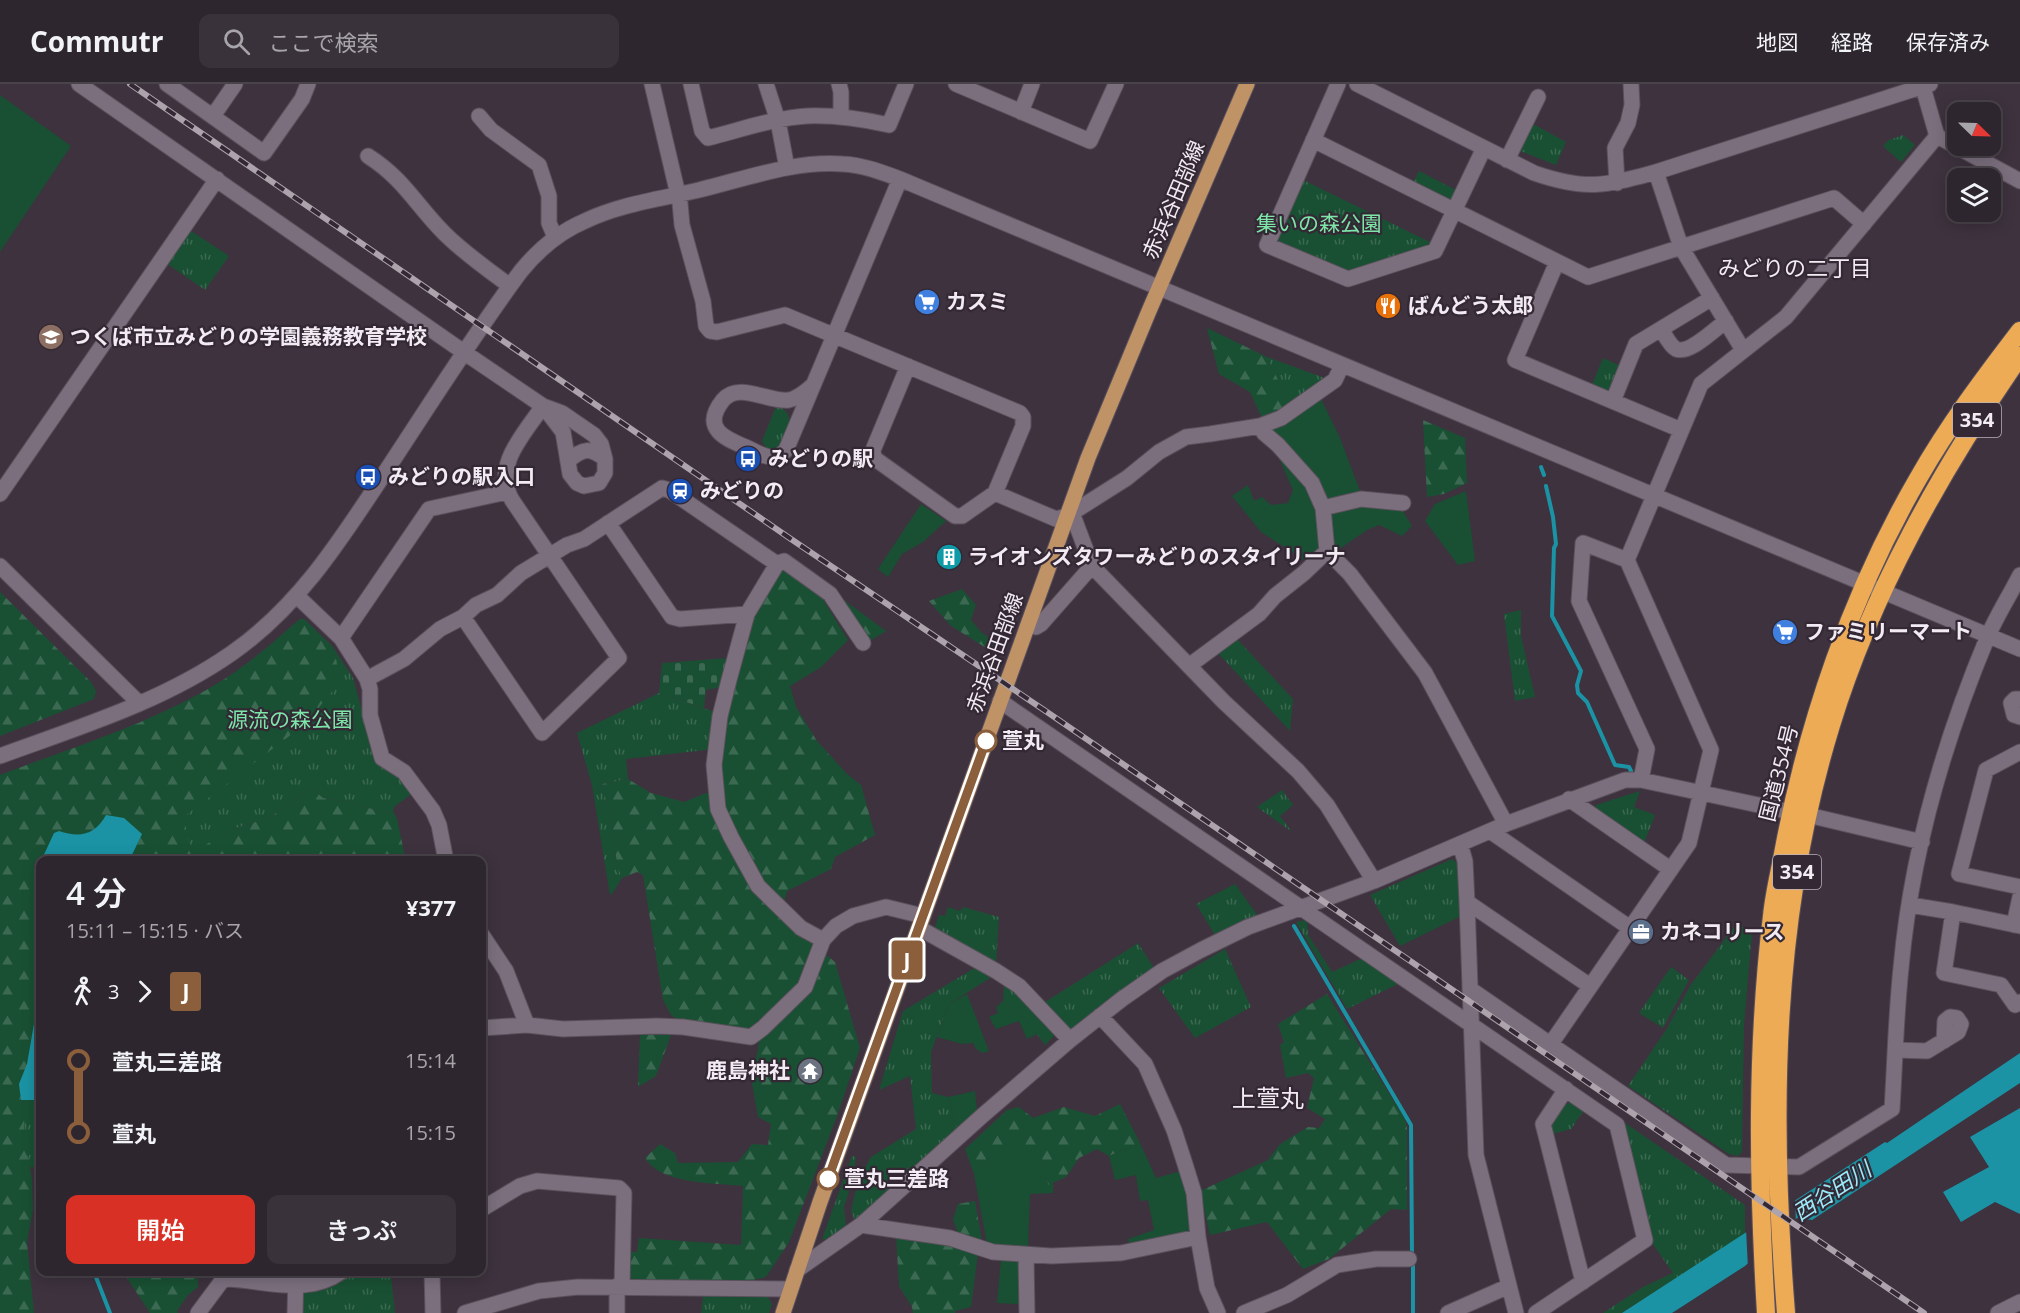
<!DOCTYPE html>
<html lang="ja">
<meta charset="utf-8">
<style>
:root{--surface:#2e262e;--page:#3a323a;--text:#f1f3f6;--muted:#a7a5aa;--line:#49434a;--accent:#d93025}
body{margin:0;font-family:"Open Sans","Noto Sans JP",sans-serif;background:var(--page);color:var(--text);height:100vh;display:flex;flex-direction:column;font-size:22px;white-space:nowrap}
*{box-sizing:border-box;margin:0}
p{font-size:20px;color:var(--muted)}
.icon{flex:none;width:33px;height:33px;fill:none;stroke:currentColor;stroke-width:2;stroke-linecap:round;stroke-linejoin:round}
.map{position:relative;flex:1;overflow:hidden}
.panel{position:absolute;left:36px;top:772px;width:450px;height:420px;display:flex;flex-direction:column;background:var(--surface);border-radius:12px;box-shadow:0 3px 15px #0003,0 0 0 2px var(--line)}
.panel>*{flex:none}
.badge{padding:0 12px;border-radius:4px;font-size:21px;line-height:39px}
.needle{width:39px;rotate:113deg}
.fabs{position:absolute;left:1947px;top:18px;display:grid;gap:12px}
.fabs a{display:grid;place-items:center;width:54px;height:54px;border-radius:12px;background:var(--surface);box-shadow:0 3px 15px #0003,0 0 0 2px var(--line);font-size:30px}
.map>.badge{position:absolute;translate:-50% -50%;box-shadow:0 0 0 3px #fff}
.legs{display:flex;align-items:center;gap:9px;height:66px;padding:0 30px;font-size:20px}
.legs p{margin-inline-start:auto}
.head{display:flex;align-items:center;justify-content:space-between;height:102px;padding:0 30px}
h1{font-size:33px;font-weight:600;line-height:45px}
.button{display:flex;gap:12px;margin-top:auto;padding:12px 30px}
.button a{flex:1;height:69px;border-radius:12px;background:var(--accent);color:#fff;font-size:24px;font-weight:600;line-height:69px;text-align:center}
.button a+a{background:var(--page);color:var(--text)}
ul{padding:0 30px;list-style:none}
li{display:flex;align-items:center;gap:21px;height:72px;font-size:22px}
li i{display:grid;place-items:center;width:9px;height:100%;margin:0 8px;background:currentColor}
li i::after{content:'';width:15px;height:15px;margin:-8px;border:4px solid;border-radius:50%;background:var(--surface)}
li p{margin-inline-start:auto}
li:first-child i{background:linear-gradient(#0000 50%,currentColor 0)}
li:last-child i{background:linear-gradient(currentColor 50%,#0000 0)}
header{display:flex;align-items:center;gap:36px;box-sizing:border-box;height:84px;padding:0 30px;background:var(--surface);border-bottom:2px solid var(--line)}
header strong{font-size:28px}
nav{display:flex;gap:33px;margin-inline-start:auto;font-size:21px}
.search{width:420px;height:54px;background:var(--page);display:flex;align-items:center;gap:15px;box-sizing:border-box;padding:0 21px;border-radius:12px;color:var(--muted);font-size:22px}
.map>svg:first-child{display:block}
</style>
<header>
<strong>Commutr</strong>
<div class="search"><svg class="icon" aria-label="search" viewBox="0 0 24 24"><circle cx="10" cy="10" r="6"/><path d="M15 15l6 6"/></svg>ここで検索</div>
<nav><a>地図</a><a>経路</a><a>保存済み</a></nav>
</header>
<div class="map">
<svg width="2020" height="1229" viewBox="0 0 2020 1229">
<defs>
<pattern id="grass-tufts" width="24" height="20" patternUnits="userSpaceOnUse" patternTransform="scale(1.5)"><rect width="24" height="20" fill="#195033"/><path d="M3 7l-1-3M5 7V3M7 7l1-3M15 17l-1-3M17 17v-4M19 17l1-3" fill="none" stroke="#3b6951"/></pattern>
<pattern id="forest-firs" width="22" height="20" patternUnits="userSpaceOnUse" patternTransform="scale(1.5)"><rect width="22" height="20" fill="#195033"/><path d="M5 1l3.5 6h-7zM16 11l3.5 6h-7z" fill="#3b6951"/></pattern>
<pattern id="cemetery-stones" width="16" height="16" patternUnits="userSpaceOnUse" patternTransform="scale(1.5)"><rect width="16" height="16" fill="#195033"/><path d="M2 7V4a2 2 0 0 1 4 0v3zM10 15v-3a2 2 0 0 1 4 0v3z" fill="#3b6951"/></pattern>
</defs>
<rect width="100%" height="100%" fill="#3d323e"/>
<path fill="url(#grass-tufts)" d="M1533,41h2l31,17 -10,23 -36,-14z
M1903,51l12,10 -14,17 -18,-16 6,-6z
M1419,87l39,20 -5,10 -6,1 -35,-17z
M1303,96l129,63 -2,3 -81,26 -69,-29 -3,-5z
M188,145l41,27 -24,34 -39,-27z
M1267,273l63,23 -39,27z
M1603,274l18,8 -10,24 -5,3 -15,-6z
M779,323c19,7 8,31 -3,42h-9l-5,-8 13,-32z
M1521,526v26l14,61 -20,4 -11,-87z
M300,535h4l29,28 20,31 23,84 24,15 13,16 -18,13 -2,5 -12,1 -30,-10 -28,-4 -12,-10 -42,30 -39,12 -45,31h-145v307l-23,-2 -17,-391c74,-28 153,-52 220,-93 29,-18 55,-41 80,-63z
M1237,555l56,60 -3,32 -72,-78z
M659,609l59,20 -4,36 -88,10 2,20 -26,5 9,34 6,46 5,14 -10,16 -2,1 -18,-110 -15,-52z
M1282,706l11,15 -13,11 12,16 -35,-25z
M1640,707l-6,16 21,8 -11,28 -50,-32 2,-6z
M1452,775l5,4 4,53 -61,30 -30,-51z
M1235,800l23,32 -43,19 -19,-31z
M948,823l12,4 3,-4 36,10 -3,47 -62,-33 5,-16 6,1z
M1307,836l1,15 24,37 33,-15 37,25 -55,27 -51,-87z
M1737,839l15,10 -8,92 -2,127 -4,4 -9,-2 -101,-68 38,-56 24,-44z
M1138,859l16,25 -83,63 -29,-27z
M1225,865l26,58 -56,31 -36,-50z
M976,883l14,11 -41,26 -18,48 1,41 16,4 10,32 -103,92 -4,-10 4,-18 10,-25 6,-11 45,-28 -6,-53 -31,14 24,-79z
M1671,883l18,13 -26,48 -24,-15z
M1004,898l54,50 -13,13 -19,-25 -23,-19z
M1574,1017l11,8 -14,20 -19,5 -1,-11 13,-18z
M1622,1037l123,84v29l-123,79h-19l40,-26 30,-14 -21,-30z
M852,1072l4,1 -4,25 -8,25 2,19 -18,14 -6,-1z
M347,1188h58l-14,4 4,37h-94l1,-21z
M703,1212l65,1 4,7 -3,9h-68z"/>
<path fill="url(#forest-firs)" d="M1207,244l60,29 24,50 -29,11 -12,-26 -31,-18z
M1423,336l42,18 2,45 -23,11 -17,3z
M788,485l34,29 26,42 -27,27 -31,19 6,21 21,34 30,33 14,11 14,50 -40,22 -4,12 -44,22 -7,26 55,45 25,86 -23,68 -48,126 -23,35 -26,6 -107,-2 -5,-7v-22h9l2,-14 102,7 2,-59c-29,-3 -83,-2 -98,-28l15,-14 15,9 3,10 60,-1 14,-18 16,1 3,-21 -13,-7 -6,-34 8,-47 -79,-14 -10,-7 -8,-15 -20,-125 -6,-3 -15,6 -5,-14 -6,-46 -9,-34 26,-5 23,14 33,9 22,-9 14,-2 1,-60 32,-116 25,-44z
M962,505l14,16 -5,15 10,12 14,10 -4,9 -40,-25 -22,-25z
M0,508l91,90 5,9 -2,8 -94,37z
M837,511l49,36 -18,11z
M300,535h4l29,28 8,34 -36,43 -119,91v17l6,21 38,-23 39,-12 42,-30 12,10 28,4 30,10 12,-1 4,8 9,42h-277l13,-27 -18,-16 -46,18 -19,-5 -5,2 -18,38 1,8 -1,78 -12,171 8,52 1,30 -6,32 7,71h-34v-538c74,-28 153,-52 220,-93 29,-18 55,-41 80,-63z
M1327,910l78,125 2,9v82l-16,-1 -62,50 -26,10 -36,-47 -57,13 -10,-44 68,-31 12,-16 28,-17 11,1 6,-9 -18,-11 7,-30 -6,-5 -22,5 -6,-33 4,-3 -6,-18z
M640,950l31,1 -15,41 -18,11z
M1120,1020l20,39 -31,13 -12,-7 -18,9 -13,19 -18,8 -5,-25 -52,-4 -17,18 -9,-25 42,-39 12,-3 14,11 31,-11 31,9z
M975,1117l7,40 -14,-6 -10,-1 -5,-15 5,-15z
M896,1151l53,8 29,10 -7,54 -16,4v2h-42l-1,-6 -13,-21z
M123,1188h67l8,6v9l-10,8 -11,16 1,2h-28z"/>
<path fill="url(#cemetery-stones)" d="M729,574l-7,29 -16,3 -2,18 -45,-15 3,-30z"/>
<path fill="#195033" d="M0,11l71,51 -71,106z
M1320,313l20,41 21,56 -35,6 -57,-74z
M1277,370l30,31 10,21 4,44 -12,13 -48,-31 -29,-36 16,-11 6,16 8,-4 9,8 17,-2 5,-13z
M1466,407l9,70 -17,4 -33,-44 10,-17z
M921,420l25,17 -23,21 -21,12 -14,23 -10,-8z
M1367,421l34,3 11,18 -10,10 -23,-11 -12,5 -32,22 -4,-4 -2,-35z
M967,910l22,57 -6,2 -7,-4 -3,-6 -11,1 -25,-7 12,-33z
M1003,917l23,19 11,14 -10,5 -8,-18 -23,8 -7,-12 9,-4 -2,-6z
M975,1007l2,20 -19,18 -10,-32z
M1140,1059l16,35 25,-7 9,26 2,34 -62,16 -2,-8 26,-9 -6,-30 -8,1 -4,-26 -21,5 -6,-24z
M1026,1064l17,12 5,25 5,-3v11l-23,1 -2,54h-22l-19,-4 -13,-70 17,-18 13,-4z
M1001,1175l16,2 3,4 1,39 -24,-1z"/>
<path fill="#1b93a4" d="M106,731l18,3 18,16 -13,27h-88l13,-28 5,-2c21,7 36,4 47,-16z
M40,880v136h-19l-2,-16 8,-20 8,-46 3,-50z
M2020,969v30l-208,137 -15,-2 -52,48 -73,47h-50l263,-171 2,1z
M2020,1024v106l-25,-12 -34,20 -18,-30 46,-25 -19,-30z"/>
<path fill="#3d323e" d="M1795,1114l1,26 -48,44 -2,-39z"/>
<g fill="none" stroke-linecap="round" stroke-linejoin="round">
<path stroke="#1b93a4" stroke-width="4" d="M1541,383l3,8
M1546,402l7,31 3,27 -2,4 -2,68 29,55 -4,14 1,8 9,9 28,63 14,2 2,4
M1294,842l117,199 1,130
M1413,1179v50
M94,1188l16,41"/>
<g stroke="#5a505b" stroke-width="17">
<path id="minor" d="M79,0l386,269 78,53 19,7 32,22 7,9 4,15v14l-6,10 -15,3 -7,-3 -7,-9 -7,-42 -20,-26
M167,0l97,69 38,-54 6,-15
M652,0l28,119 2,22 21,76 3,25 4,5 7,1 68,-17 235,98 3,4v9l-28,67 -33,23h-7l-81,-58 -1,-8 35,-84
M691,0l11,47 6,7c32,-8 66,-20 99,-22 28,-1 55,3 82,9l17,-41
M766,0l12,37 9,47
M839,0l2,8v24
M956,0l134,57 26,-57
M1338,0l-71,161 81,34 87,-28 49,-103
M1357,0l177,89c52,18 70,13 122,-1l274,-88
M1021,28l11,-28
M213,32l22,-32
M479,32l12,14 48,35 10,31v27l6,14
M1937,52l83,45
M1313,56l275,137 246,-79 30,26
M368,72c36,23 48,49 76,77 20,20 43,36 66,53
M1507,76l31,-63
M1656,88l25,75 62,103
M1617,99l-2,-35 13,-25 4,-18 -1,-21
M1557,178l-42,98 166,70
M1661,245c4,6 9,17 15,20 13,6 39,-20 50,-28
M812,302c-7,6 -13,12 -23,14 -20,3 -50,-19 -66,0 -23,29 3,39 25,48 8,4 18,10 26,9 5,0 8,-3 12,-7l114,-271
M1613,317l23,-57 76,-46
M1260,342l4,7 14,12 34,38 11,25 4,43 23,23 75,99 81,151
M568,377c15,-13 22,-14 37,-2
M995,409l61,26 11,-3 60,-38 32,-26 27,-15 24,-3 50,-8 21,-8 54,-38 7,-15
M0,410l217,-315
M1323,424l38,-9 42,4
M1072,429l20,53 132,136 74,69 29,34 47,76
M608,439l64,94 8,2 67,-5
M1627,476l-44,-17 -4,58 68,148 -6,31
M0,482l139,137
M297,512l44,42 26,41 3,10v26l12,43 22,14 29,39 6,14 7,36
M463,533l79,116 77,-75 -107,-158c-20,-34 12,-66 31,-94
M1028,541l8,2 5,-3 51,-58
M341,554l88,-129 78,-17
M1190,581l69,-51 16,-18 29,-23 23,-22
M367,595l37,-20 36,-30 23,-12 13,-12 21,-10 24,-22 46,-28 17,-6 78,-51 7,2 108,74
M2020,615h-5l-4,4 3,12 6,2
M1000,617l617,424 28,115 -109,73
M2020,668l-34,18 -27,104 61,13
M0,672c79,-29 162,-54 232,-103 66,-46 108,-112 152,-179 45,-68 88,-137 137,-203 18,-22 38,-39 64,-50 35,-17 76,-22 114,-31 46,-11 96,-30 144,-26 20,1 38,8 57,15l1120,470
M1569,715l101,70
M1808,731l114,27
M1490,747l140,97
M1460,760l5,17 2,41 9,253 40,158
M1467,818l123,84
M1910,821l43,7 67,14
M1953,828l-9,61 57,12 14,20 5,-3
M2014,841l6,-28
M919,844l77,43 23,15 51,54
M482,851l24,36 21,54
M823,856l-22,-12 -43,-42 -27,-49 -13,-28 -4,-44 6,-49 9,-36 18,-66 30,-50 7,-3 46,33 33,49
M1470,905l256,176 73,2 93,-58c3,-47 4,-94 9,-141 10,-113 43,-227 87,-332 9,-21 22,-41 32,-61
M482,944l45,-3 36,4 94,-3 26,1 68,10 12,-9 42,-41 18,-47 13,-14 17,-10 33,-9 37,9
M1550,961l139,-202 22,-93 -84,-190 74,-176 85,-67 151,-181 -15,-52
M1896,966l31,1 31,-19 3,-8 -4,-6 -7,-1 -5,4 -1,20
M1566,1005l-23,35 40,158
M482,1125l38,-23 17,-5 82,7 5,5 -2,93
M861,1141l89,13 43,14 58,4 70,-3 77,-16 -4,-44 -9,-29 -11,-34 -29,-66 -45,-48
M1198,1153l9,51 11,25
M1026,1171l1,58
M797,1186l64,-45 121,-109 88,-76 52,-41 40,-28 39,-21 47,-23 126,-46 132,-57 119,-44h16l150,32
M432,1188l1,41
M617,1202v27
M198,1229l23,-31 5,-3c39,1 80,18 115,-7
M295,1229l1,-41
M465,1229l74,-22 39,-4 212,2
M1244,1229l43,-18 50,-30 39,-6h33
M1448,1229l61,-27
M1998,1229l22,-11"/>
</g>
<g stroke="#5a505b" stroke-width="17">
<path id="major" d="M783,1229l37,-111 268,-744 61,-147 98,-227"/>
</g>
<g stroke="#5a505b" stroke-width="20">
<path id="highway" d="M1766,1229c-8,-133 -10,-265 6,-397 2,-21 7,-41 11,-62 24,-130 69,-262 136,-377 29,-51 65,-99 101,-146
M1786,1229c-16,-199 -14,-396 45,-588 41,-133 110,-255 189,-369"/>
</g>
<use href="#minor" stroke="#7b6f7d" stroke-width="15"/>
<use href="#major" stroke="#c09366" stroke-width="15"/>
<use href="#highway" stroke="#eeab56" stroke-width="18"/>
<g stroke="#aca3ad" stroke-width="6">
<path id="rail" d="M130,0l658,453 259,175 877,601"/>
</g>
<use href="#rail" stroke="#332834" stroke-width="4" stroke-dasharray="11" stroke-linecap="butt"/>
</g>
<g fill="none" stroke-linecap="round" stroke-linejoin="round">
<g stroke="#fff" stroke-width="14">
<path id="line-1" d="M828,1095l158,-438"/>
</g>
<use href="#line-1" stroke="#8b5e3c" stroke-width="9"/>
</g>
<defs>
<g id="supermarket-disc" transform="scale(1.35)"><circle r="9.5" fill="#3f7fe0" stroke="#332834"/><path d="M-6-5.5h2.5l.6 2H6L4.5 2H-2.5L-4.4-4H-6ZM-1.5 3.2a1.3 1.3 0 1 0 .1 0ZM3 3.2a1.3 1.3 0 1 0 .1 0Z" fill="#fff"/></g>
<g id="restaurant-disc" transform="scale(1.35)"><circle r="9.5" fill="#e8710a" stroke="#332834"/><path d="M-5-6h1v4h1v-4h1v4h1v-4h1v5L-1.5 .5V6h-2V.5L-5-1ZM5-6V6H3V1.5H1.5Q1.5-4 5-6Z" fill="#fff"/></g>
<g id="school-disc" transform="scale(1.35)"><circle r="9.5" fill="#8d6e63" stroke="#332834"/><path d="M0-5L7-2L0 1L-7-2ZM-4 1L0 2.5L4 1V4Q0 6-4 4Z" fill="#fff"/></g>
<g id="bus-disc" transform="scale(1.35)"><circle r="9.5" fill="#1a4fb4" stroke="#332834"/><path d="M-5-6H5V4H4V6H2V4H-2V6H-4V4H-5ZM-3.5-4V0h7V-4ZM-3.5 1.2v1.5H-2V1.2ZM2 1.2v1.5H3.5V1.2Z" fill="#fff"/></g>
<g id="station-disc" transform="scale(1.35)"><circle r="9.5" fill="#1a4fb4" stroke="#332834"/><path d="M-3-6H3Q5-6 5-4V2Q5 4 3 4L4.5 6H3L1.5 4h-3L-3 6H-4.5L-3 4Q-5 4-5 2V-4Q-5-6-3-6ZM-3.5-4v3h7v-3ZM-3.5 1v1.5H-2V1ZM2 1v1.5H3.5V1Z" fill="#fff"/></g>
<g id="building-disc" transform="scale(1.35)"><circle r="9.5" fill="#0f9aa8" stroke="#332834"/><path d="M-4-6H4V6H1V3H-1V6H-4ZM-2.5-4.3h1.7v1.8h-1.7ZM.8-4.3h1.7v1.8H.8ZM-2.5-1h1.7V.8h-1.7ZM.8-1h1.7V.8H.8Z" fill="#fff"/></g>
<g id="office-disc" transform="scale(1.35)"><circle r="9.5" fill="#5c6f8a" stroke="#332834"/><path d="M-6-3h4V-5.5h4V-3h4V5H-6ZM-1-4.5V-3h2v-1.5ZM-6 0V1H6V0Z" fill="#fff"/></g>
<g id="temple-disc" transform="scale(1.35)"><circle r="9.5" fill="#6b7280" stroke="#332834"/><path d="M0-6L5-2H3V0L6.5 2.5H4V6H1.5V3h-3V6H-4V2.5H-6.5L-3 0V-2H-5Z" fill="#fff"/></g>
</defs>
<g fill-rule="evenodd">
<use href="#supermarket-disc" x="927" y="218"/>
<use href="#restaurant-disc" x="1388" y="222"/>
<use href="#school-disc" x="51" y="253"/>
<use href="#bus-disc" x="748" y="375"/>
<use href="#bus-disc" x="368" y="393"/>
<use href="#station-disc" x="680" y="407"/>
<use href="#building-disc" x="949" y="473"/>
<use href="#supermarket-disc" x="1785" y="548"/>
<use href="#office-disc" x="1641" y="848"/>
<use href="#temple-disc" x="810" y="987"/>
</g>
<g fill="#fff" stroke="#8b5e3c" stroke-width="3">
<circle cx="986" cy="657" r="10"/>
<circle cx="828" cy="1095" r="10"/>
</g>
<g text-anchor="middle" stroke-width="4.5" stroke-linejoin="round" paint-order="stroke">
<g fill="#332834" stroke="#b9b0ba" stroke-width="1.5">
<rect x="1953" y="319" width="48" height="34" rx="4.5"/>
<rect x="1773" y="771" width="48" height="34" rx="4.5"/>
</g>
<g font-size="20" font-weight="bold" fill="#f2ebf3">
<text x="1977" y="343">354</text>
<text x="1797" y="795">354</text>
</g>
<g font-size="21" fill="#f2ebf3" stroke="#332834">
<text transform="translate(1174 116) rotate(-67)" y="7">赤浜谷田部線</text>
<text transform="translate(995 569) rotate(-70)" y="7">赤浜谷田部線</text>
<text transform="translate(1779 689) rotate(-76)" y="7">国道354号</text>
</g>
<g font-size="21" fill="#7ee5a9" stroke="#332834">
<text x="1319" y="147">集いの森公園</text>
<text x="290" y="643">源流の森公園</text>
</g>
<g font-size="21" font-weight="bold" fill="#f2ebf3" stroke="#332834" text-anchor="start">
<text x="946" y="225">カスミ</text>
<text x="1408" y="229">ばんどう太郎</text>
<text x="70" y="260">つくば市立みどりの学園義務教育学校</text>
<text x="768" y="382">みどりの駅</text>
<text x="388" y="400">みどりの駅入口</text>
<text x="700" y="414">みどりの</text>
<text x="968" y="480">ライオンズタワーみどりのスタイリーナ</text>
<text x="1804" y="555">ファミリーマート</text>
<text x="1660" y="855">カネコリース</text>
<text x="790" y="994" text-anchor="end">鹿島神社</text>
</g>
<g font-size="21" font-weight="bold" fill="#f2ebf3" stroke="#332834" text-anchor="start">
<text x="1002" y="664">萱丸</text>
<text x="844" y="1102">萱丸三差路</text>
</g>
<g font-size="22" fill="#f2ebf3" stroke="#332834">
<text x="1795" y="192">みどりの二丁目</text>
</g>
<g font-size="22" font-style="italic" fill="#9de9f8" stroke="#332834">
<text transform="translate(1832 1107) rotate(-33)" y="8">西谷田川</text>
</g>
<g font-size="24" fill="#f2ebf3" stroke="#332834">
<text x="1268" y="1023">上萱丸</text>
</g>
</g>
</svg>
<div class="fabs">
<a><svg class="needle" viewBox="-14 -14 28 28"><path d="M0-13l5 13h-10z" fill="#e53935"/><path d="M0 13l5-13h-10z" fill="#a7a5aa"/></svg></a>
<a><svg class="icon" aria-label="layers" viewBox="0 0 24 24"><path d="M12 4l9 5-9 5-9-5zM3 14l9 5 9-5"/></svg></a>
</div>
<b class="badge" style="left:907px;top:876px;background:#8b5e3c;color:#fff">J</b>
<section class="panel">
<div class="head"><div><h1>4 分</h1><p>15:11 – 15:15 · バス</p></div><b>¥377</b></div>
<div class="legs"><svg class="icon" aria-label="walk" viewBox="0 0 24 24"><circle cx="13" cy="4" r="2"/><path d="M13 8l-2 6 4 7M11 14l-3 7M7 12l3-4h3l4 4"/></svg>3<svg class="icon" aria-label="forward" viewBox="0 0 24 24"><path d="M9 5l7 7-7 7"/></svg><b class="badge" style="background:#8b5e3c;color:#fff">J</b></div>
<ul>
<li><i style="color:#8b5e3c"></i><b>萱丸三差路</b><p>15:14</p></li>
<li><i style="color:#8b5e3c"></i><b>萱丸</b><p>15:15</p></li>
</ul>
<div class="button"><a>開始</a><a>きっぷ</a></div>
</section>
</div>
